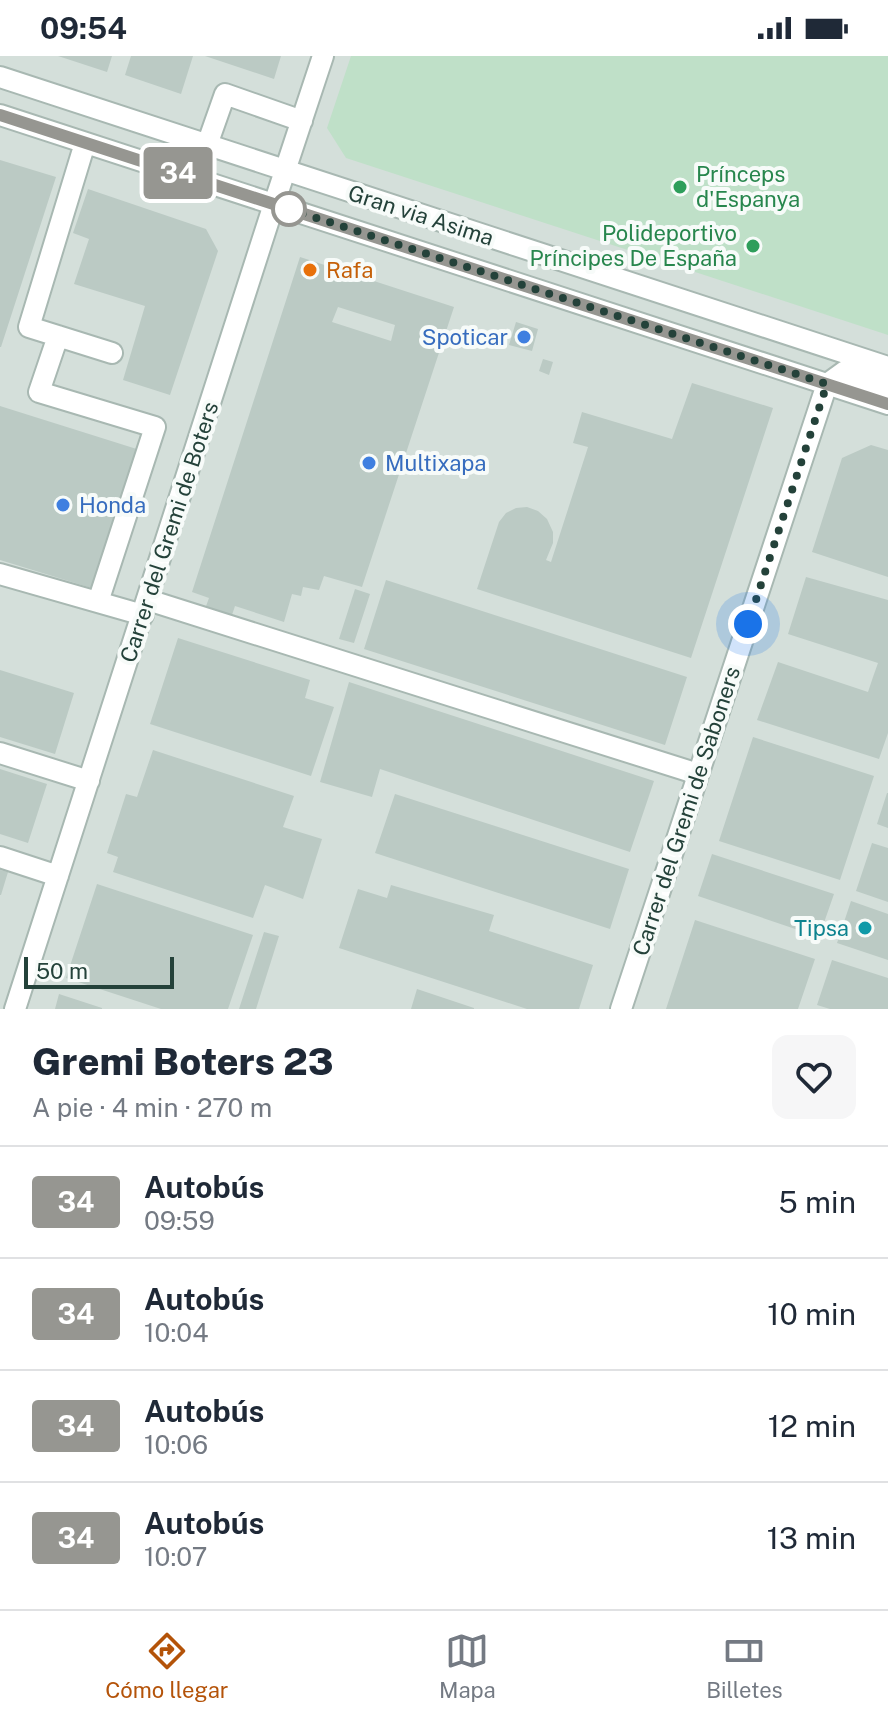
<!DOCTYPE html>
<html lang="es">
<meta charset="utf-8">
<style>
:root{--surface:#fff;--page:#f6f6f7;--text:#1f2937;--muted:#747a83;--line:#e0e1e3;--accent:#b45309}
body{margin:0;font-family:"Public Sans",sans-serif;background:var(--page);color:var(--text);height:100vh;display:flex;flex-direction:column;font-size:30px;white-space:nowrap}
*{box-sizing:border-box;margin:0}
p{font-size:26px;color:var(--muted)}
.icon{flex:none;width:44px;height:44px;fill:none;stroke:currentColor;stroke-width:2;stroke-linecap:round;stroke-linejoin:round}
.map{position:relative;height:953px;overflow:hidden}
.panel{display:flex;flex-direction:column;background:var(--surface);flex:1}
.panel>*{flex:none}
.badge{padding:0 16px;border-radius:6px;font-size:28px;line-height:52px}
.scale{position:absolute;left:24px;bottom:20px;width:150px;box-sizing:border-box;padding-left:8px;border:4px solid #24423a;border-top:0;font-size:22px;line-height:28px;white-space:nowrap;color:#24423a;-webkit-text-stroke:6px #f7fbf9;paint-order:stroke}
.you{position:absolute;width:40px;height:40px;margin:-20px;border:6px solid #fff;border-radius:50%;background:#1a73e8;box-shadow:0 0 0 12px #1a73e833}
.map>.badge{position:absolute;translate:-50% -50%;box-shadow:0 0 0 4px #fff}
.round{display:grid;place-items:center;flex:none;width:84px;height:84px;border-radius:16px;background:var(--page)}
.head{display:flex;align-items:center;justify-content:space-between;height:136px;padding:0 32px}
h1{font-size:38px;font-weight:800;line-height:60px}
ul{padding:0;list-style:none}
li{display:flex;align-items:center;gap:24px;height:112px;padding:0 32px;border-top:2px solid var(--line)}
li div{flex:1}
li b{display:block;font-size:30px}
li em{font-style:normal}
li .badge{min-width:88px;font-weight:700;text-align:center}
.status{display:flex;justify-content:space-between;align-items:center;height:56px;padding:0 40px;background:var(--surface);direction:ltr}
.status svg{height:22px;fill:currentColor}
.tabs{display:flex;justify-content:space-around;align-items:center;height:112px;border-top:2px solid var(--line);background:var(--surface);font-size:22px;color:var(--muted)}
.tabs a{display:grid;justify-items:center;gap:4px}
.tabs .current{color:var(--accent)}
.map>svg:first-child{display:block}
</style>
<div class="status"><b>09:54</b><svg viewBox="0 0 49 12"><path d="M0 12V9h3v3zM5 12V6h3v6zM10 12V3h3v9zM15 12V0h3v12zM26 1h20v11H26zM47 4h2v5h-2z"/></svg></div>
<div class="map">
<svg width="888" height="953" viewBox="0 0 888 953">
<rect width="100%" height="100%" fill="#e6efeb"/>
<path fill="#d4dfda" d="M0,0h888v953h-888z"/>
<path fill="#bfe0c8" d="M351,0h537v279l-542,-177 -19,-30z"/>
<path fill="#bbcac4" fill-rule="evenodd" d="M58,0h54l-5,16z
M131,0h62l-12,38 -56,-19z
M205,0h76l-7,23z
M0,104l56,17 -55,170h-1z
M88,133l118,40 12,22 -48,144 -47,-15 22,-74 -71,-22 15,-45 -16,-6z
M300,201l154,50 -92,280 -38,-11 -5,14 -16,-3 -2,9 -9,-2 -8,28 -49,-16 -4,12 -26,-9 4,-11 -17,-6zM338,251l57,18 -4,16 -59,-19z
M516,266l22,7 -6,22 -23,-6z
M543,303l10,3 -4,13 -10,-4z
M692,327l81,25 -82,250 -214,-69 22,-67 7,-9 10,-5 11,-1 11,4 9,8 6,13v11l-7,17 5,2 37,-115 -15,-4 9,-31 90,27z
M0,350l143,45 -45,139 -98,-30z
M871,389l17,5v127l-76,-25 30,-94z
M806,521l82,23v133l-9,26 -122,-39 21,-58 90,30 5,-15 5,-14 -90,-29z
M386,524l301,97 -22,68 -301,-96z
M355,533l15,5 -16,49 -15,-4z
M178,582l132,42 -5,18 29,9 -23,69 -161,-52z
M0,614l74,23 -19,61 -55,-17z
M349,626l305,99 -24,71 -250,-83 -8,28 -52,-15z
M753,681l121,39 -34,104 -121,-39z
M153,694l141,46 -11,31 39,12 -19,60 -38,-14 -12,33 -140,-46 5,-15 -11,-4 19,-59 11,3z
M0,713l47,15 -19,59 -28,-9z
M887,737h1v35l-11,-4z
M395,738l234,75 -19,60 -235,-76z
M872,787l16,5v54l-32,-11z
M712,798l122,40 -15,43 -121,-41z
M0,814l8,2 -7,23h-1z
M97,828l156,51 -25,74h-67l-95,-31z
M391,829l103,30 -5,16 104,34 -14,44h-52l-188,-61 19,-59 29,9z
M851,845l37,13v46l-51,-17z
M695,864l120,39 -17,50h-132z
M264,876l15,4 -23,73h-17z
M832,904l56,18v31h-58l-13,-4z
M417,933l57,19v1h-63z
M59,938l43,14v1h-47z"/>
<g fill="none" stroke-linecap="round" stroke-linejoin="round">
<g stroke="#a8b8b2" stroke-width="24">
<path id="minor" d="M0,21l888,290
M0,59l888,289
M85,87l-56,184 83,26
M207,89l18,-51 77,27
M58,280l-19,56 116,35 -57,175
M0,518l143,41
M148,544l550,174
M0,697l89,28
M0,801l58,19
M15,953l259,-805 49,-148
M621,953l206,-625 18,-13 43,14"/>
</g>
<use href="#minor" stroke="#fff" stroke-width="20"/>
</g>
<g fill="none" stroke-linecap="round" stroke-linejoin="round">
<g stroke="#fff" stroke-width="18">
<path id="line" d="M0,59l888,289"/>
</g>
<use href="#line" stroke="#969691" stroke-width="12"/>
<path stroke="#24423a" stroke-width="8" stroke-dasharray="0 14.4" d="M289,153l538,175 -79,240"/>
</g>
<g fill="#2e9e5b" stroke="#f7fbf9" stroke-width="3">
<circle cx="680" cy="131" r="8"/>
<circle cx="753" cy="190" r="8"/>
</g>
<circle fill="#fff" stroke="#969691" stroke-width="4" cx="289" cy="153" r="16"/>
<circle fill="#e8710a" stroke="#f7fbf9" stroke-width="3" cx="310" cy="214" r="8"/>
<g fill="#3f7fe0" stroke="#f7fbf9" stroke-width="3">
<circle cx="524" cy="281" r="8"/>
<circle cx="369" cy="407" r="8"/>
<circle cx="63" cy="449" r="8"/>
</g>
<circle fill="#0f9aa8" stroke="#f7fbf9" stroke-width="3" cx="865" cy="872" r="8"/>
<g text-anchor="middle" stroke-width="8" stroke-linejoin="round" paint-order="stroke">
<g font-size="22" fill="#27864d" stroke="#f7fbf9" text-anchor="start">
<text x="696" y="126">Prínceps<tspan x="696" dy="25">d'Espanya</tspan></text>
<text x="737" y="185" text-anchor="end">Polideportivo<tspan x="737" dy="25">Príncipes De España</tspan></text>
</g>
<g font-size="22" fill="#24423a" stroke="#f7fbf9">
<text transform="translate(421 159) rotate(18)" y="8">Gran via Asima</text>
<text transform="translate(169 476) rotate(-72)" y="8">Carrer del Gremi de Boters</text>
<text transform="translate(686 755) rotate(-72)" y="8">Carrer del Gremi de Saboners</text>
</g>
<g font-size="22" fill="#c56008" stroke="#f7fbf9" text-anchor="start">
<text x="326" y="222">Rafa</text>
</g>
<g font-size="22" fill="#366cbe" stroke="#f7fbf9" text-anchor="start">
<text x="508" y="289" text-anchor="end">Spoticar</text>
<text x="385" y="415">Multixapa</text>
<text x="79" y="457">Honda</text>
</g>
<g font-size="22" fill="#0d838f" stroke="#f7fbf9" text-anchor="end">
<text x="849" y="880">Tipsa</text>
</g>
</g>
</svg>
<div class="scale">50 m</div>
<div class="you" style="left:748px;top:568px"></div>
<b class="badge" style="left:178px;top:117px;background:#969691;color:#fff">34</b>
</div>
<section class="panel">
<div class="head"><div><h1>Gremi Boters 23</h1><p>A pie · 4 min · 270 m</p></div><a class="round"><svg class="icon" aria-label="heart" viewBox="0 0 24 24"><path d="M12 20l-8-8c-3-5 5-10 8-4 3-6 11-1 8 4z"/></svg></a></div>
<ul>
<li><span class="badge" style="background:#969691;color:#fff">34</span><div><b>Autobús</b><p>09:59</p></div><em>5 min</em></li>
<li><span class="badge" style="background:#969691;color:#fff">34</span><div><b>Autobús</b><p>10:04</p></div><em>10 min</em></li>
<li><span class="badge" style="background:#969691;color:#fff">34</span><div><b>Autobús</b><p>10:06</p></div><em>12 min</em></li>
<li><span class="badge" style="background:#969691;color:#fff">34</span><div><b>Autobús</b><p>10:07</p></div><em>13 min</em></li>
</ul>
</section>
<nav class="tabs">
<a class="current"><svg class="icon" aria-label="directions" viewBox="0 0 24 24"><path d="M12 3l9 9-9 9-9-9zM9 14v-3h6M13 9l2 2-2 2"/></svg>Cómo llegar</a>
<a><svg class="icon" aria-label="map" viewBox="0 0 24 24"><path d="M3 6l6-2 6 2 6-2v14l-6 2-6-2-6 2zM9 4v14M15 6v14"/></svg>Mapa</a>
<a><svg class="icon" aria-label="tickets" viewBox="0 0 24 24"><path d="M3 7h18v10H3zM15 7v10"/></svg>Billetes</a>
</nav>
